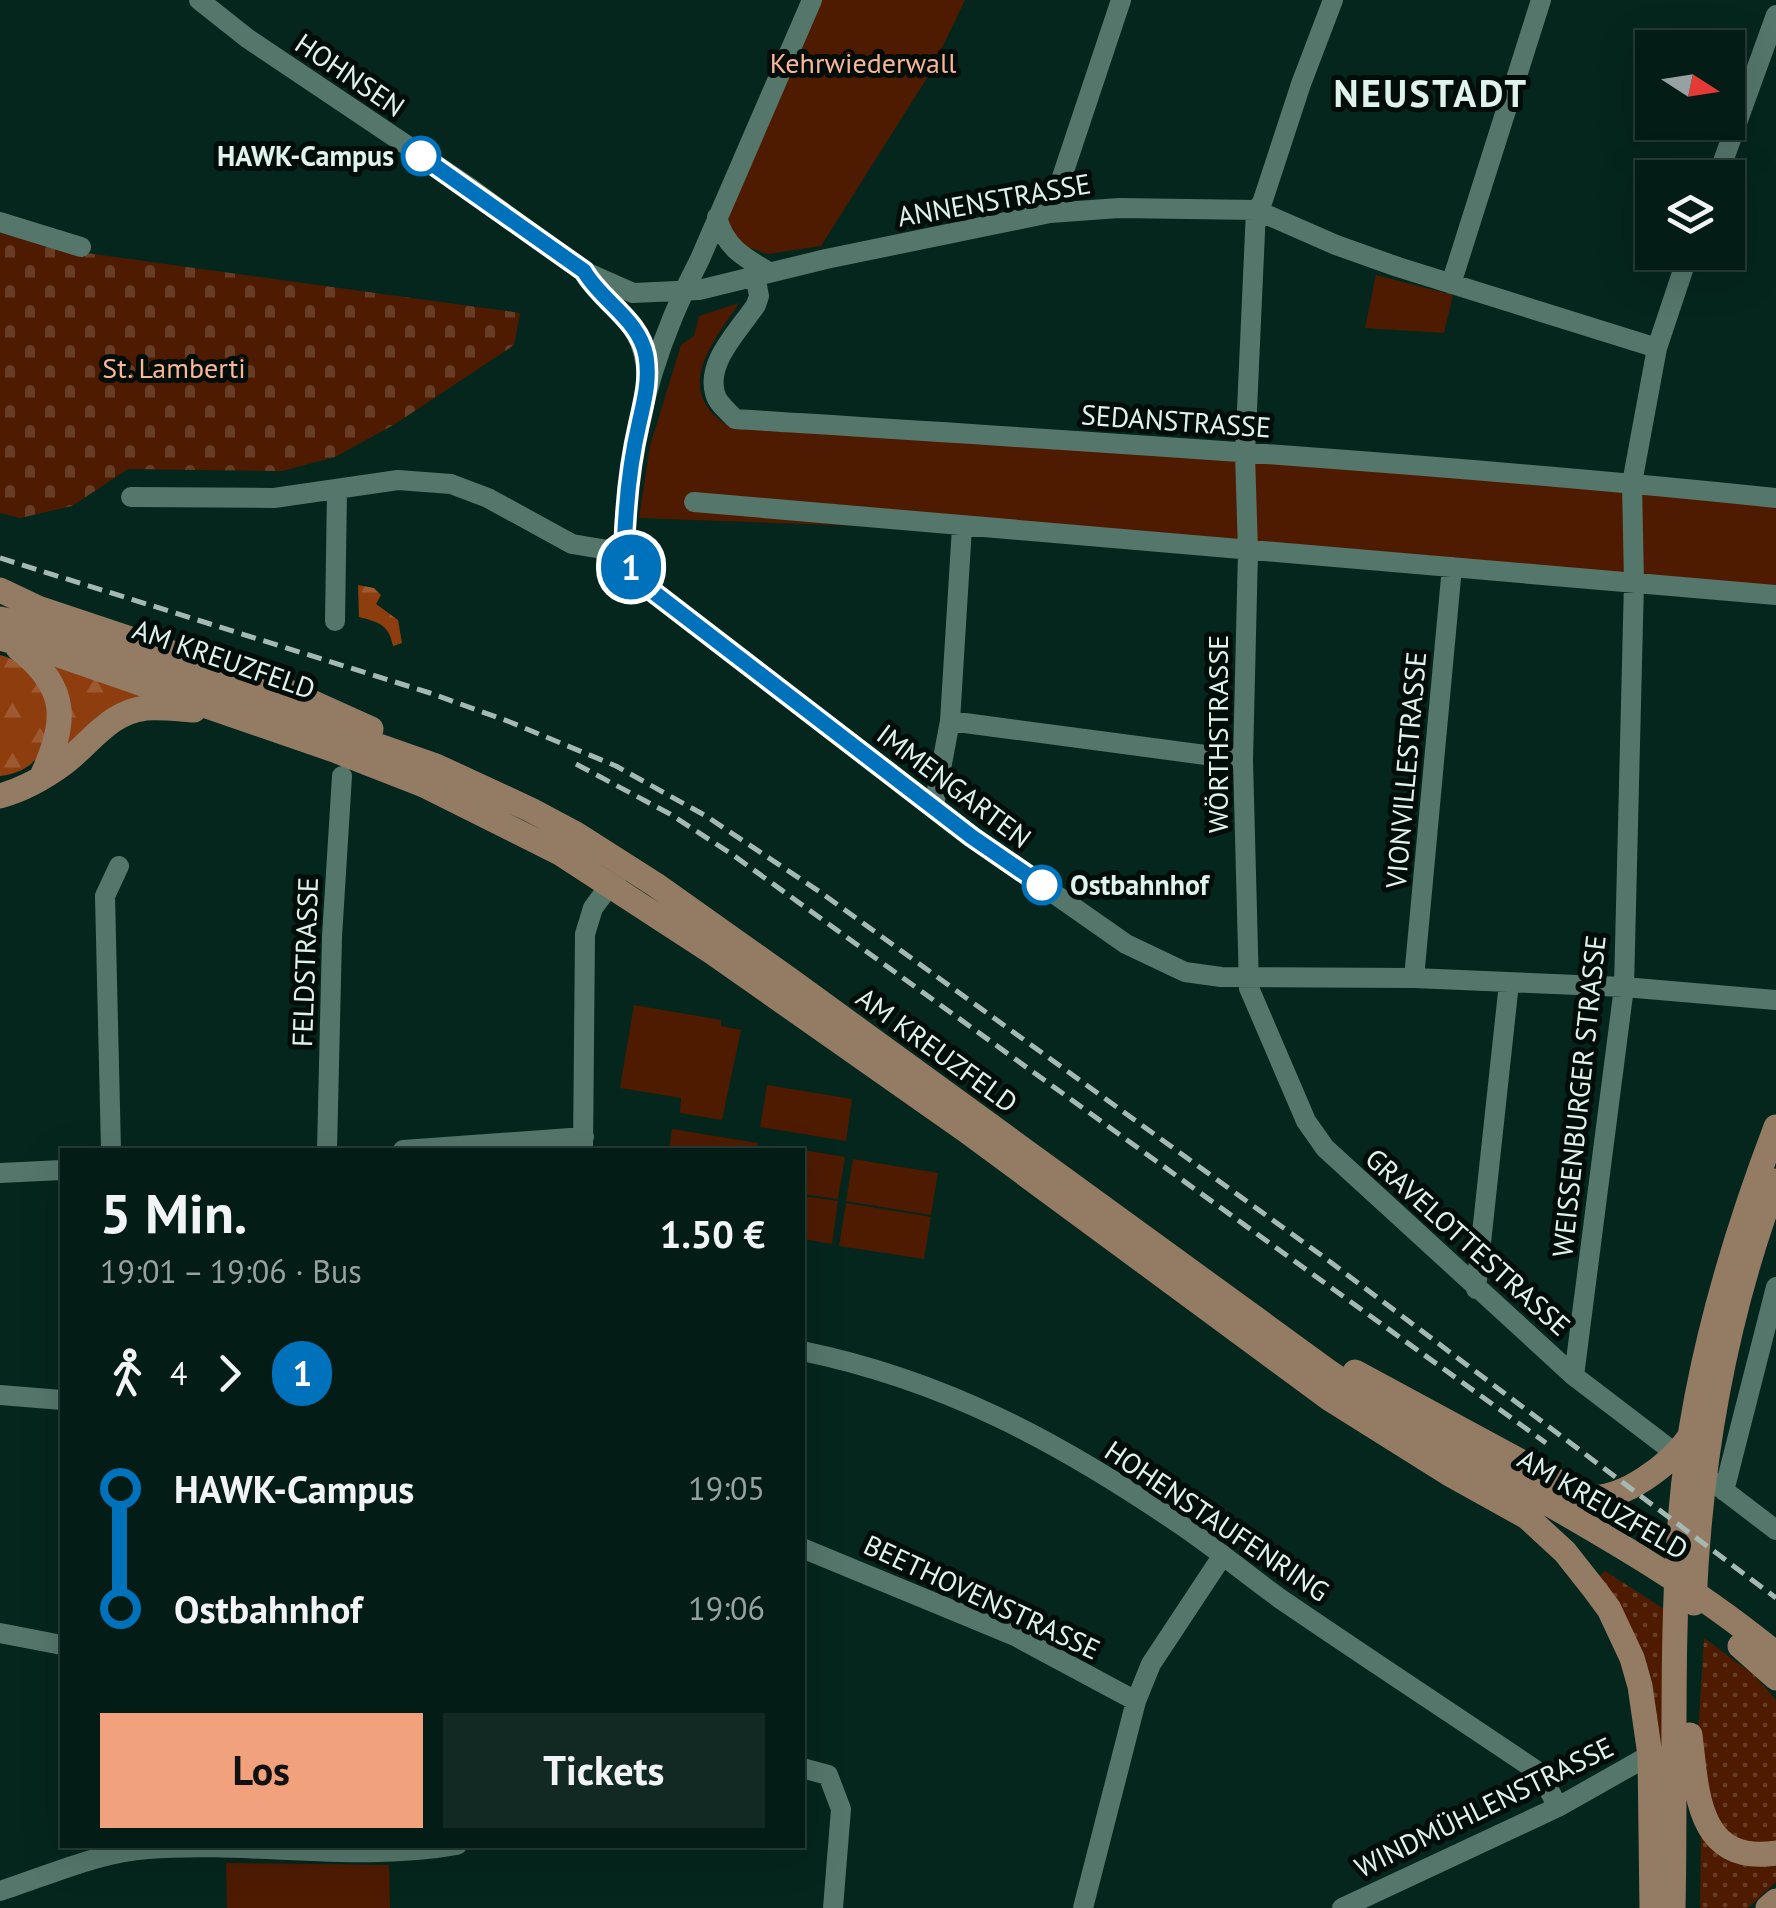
<!DOCTYPE html>
<html lang="de">
<meta charset="utf-8">
<style>
:root{--surface:#041c16;--page:#122923;--text:#f1f3f6;--muted:#97a1a1;--line:#253a35;--accent:#f1a17c}
body{margin:0;font-family:"PT Sans",sans-serif;background:var(--page);color:var(--text);height:100vh;display:flex;flex-direction:column;font-size:38px;white-space:nowrap}
*{box-sizing:border-box;margin:0}
p{font-size:32px;color:var(--muted)}
.icon{flex:none;width:55px;height:55px;fill:none;stroke:currentColor;stroke-width:2;stroke-linecap:round;stroke-linejoin:round}
.map{position:relative;flex:1;overflow:hidden}
.details{position:absolute;left:60px;top:1148px;width:745px;height:700px;display:flex;flex-direction:column;background:var(--surface);border-radius:0px;box-shadow:0 10px 40px #0002,0 0 0 2px var(--line)}
.details>*{flex:none}
.badge{padding:0 20px;border-radius:32px;font-size:35px;line-height:65px}
.needle{width:65px;rotate:102deg}
.buttons{position:absolute;left:1635px;top:30px;display:grid;gap:20px}
.buttons a{display:grid;place-items:center;width:110px;height:110px;border-radius:0px;background:var(--surface);box-shadow:0 10px 40px #0002,0 0 0 2px var(--line);font-size:50px}
.map>.badge{position:absolute;translate:-50% -50%;box-shadow:0 0 0 5px #fff}
.legs{display:flex;align-items:center;gap:15px;height:110px;padding:0 40px;font-size:32px}
.legs p{margin-inline-start:auto}
.summary{display:flex;align-items:center;justify-content:space-between;height:170px;padding:0 40px}
h1{font-size:55px;font-weight:600;line-height:75px}
.action{display:flex;gap:20px;margin-top:auto;padding:20px 40px}
.action a{flex:1;height:115px;border-radius:0px;background:var(--accent);color:#111;font-size:40px;font-weight:600;line-height:115px;text-align:center}
.action a+a{background:var(--page);color:var(--text)}
ul{padding:0 40px;list-style:none}
li{display:flex;align-items:center;gap:35px;height:120px;font-size:38px}
li i{display:grid;place-items:center;width:15px;height:100%;margin:0 12px;background:currentColor}
li i::after{content:'';width:25px;height:25px;margin:-12px;border:8px solid;border-radius:50%;background:var(--surface)}
li p{margin-inline-start:auto}
li:first-child i{background:linear-gradient(#0000 50%,currentColor 0)}
li:last-child i{background:linear-gradient(currentColor 50%,#0000 0)}
.map>svg:first-child{display:block}
</style>
<div class="map">
<svg width="1776" height="1908" viewBox="0 0 1776 1908">
<defs>
<pattern id="grass-dots" width="8" height="8" patternUnits="userSpaceOnUse" patternTransform="scale(2.5)"><rect width="8" height="8" fill="#4e1b00"/><path d="M2 2h.1M6 6h.1" fill="none" stroke="#673d25" stroke-width="1.8" stroke-linecap="round"/></pattern>
<pattern id="forest-firs" width="22" height="20" patternUnits="userSpaceOnUse" patternTransform="scale(2.5)"><rect width="22" height="20" fill="#8d3d0e"/><path d="M5 1l3.5 6h-7zM16 11l3.5 6h-7z" fill="#9d5a31"/></pattern>
<pattern id="cemetery-stones" width="16" height="16" patternUnits="userSpaceOnUse" patternTransform="scale(2.5)"><rect width="16" height="16" fill="#4e1b00"/><path d="M2 7V4a2 2 0 0 1 4 0v3zM10 15v-3a2 2 0 0 1 4 0v3z" fill="#673d25"/></pattern>
</defs>
<rect width="100%" height="100%" fill="#05261d"/>
<path fill="url(#grass-dots)" d="M1605,1571l59,38v150l-65,-182z
M1704,1638l50,37 22,25v146l-53,-8 -26,-86z
M1701,1834l75,25v23l-28,26h-48z"/>
<path fill="url(#forest-firs)" d="M358,585l16,3 7,7 -5,9 22,16 4,23 -9,3c-4,-21 -14,-24 -34,-29z
M0,655c60,15 72,113 0,121z
M50,663l102,35 -53,17 -41,40z"/>
<path fill="url(#cemetery-stones)" d="M0,233l79,19 441,61 -6,32 -119,79 -60,33 -53,14 -154,-2 -56,37 -52,12 -20,-5z"/>
<path fill="#4e1b00" d="M822,0h143l-35,73 -109,173 -53,8 -35,-12 -7,-22z
M1376,275l77,20 -9,38 -79,-5z
M739,303c-27,41 -68,88 -9,124l1046,69v89l-800,-55 -337,-12 11,-72 31,-101 13,-9 5,-20z
M634,1005l87,15v6l20,4 -19,90 -42,-7 1,-15 -61,-10z
M767,1085l85,14 -6,42 -86,-14z
M672,1129l86,14 -1,7h-88z
M803,1150l42,7 -7,42 -35,-5z
M853,1159l85,14 -7,42 -85,-14z
M802,1196l36,5 -6,43 -29,-5z
M846,1203l85,14 -7,42 -85,-13z
M226,1863l163,2 1,43h-163z"/>
<g fill="none" stroke-linecap="round" stroke-linejoin="round">
<path stroke="#55766b" stroke-width="20" d="M199,0l48,38 222,149 114,84 50,22 66,-3 127,-31 224,-46 69,-5 137,2 80,35 62,22 259,81
M812,0l-112,259c-38,72 -63,152 -72,233 -2,20 -6,42 -2,62 3,15 15,26 26,37l321,246 153,107 59,28 36,5 193,1 210,9 152,13
M1333,0l-32,84 -39,119 -6,7 -11,244 3,97 -5,209 6,228 57,133 19,27 249,228 202,154
M1717,178l59,-163
M1050,213l71,-213
M717,217c8,30 26,40 52,55
M0,222l81,25
M584,273c28,43 59,43 63,104
M755,275l4,21 -3,9c-16,24 -50,57 -41,88 2,10 13,18 20,26 347,22 695,43 1041,79
M1451,284l90,-284
M131,497l143,1 124,-18 53,4 37,14 84,46 54,9
M694,502l1082,93
M335,621l2,-130
M950,721l293,39
M934,806l16,-85 12,-194
M1414,978l38,-411
M111,1150l-6,-254 14,-30
M327,1150l5,-213 10,-161
M403,1150l181,-13
M583,1150l2,-216 8,-26 25,-34
M0,1173l62,-3
M1476,1289l33,-306
M802,1351c142,29 257,91 376,172 36,24 69,52 104,77 85,58 172,115 258,173l18,34
M1574,1376l50,-389 10,-405 -2,-99 25,-135 32,-96
M0,1395l62,5
M1724,1491l52,-204
M802,1548l213,88 121,65
M0,1633l62,12
M802,1768l26,7 13,34 -8,99
M0,1891c47,-15 99,-39 148,-42 103,-8 208,14 309,-4
M1083,1908l53,-207 15,-37 72,-109
M1342,1908l216,-101 92,-52"/>
<path stroke="#947b64" stroke-width="25" d="M0,590l38,18 251,84 82,37
M0,619l51,12 385,135 95,44 45,24 80,51 134,95 539,392c145,99 311,169 447,282
M0,638l44,12 293,101 87,34 136,68 152,99 252,177 366,270 118,74 79,44 38,35 30,38 14,19 23,49 8,28 10,69 2,153
M18,648c52,40 49,75 23,130
M0,796c22,-6 44,-18 63,-32 28,-21 46,-52 83,-56 16,-1 33,1 48,2
M1355,1372l231,125c36,5 85,-33 105,-62
M1694,1603c6,-144 31,-286 82,-422
M1740,1646l36,32
M1690,1735c7,55 6,130 86,118
M1673,1908c3,-132 -3,-265 8,-397 11,-132 48,-261 95,-384
M1768,1908l8,-7"/>
<path stroke="#a3b9b2" stroke-width="5" stroke-dasharray="15 8" stroke-linecap="butt" d="M0,558l430,135 80,29 106,44 90,50 114,76 501,363 455,343
M576,764l94,50 63,41 813,588"/>
</g>
<g fill="none" stroke-linecap="round" stroke-linejoin="round">
<g stroke="#fff" stroke-width="22">
<path id="line-1" d="M421,156l163,115c18,31 55,48 62,85 4,25 -2,45 -7,68 -7,30 -11,61 -13,91 -1,15 -3,32 2,46 5,12 15,21 24,30l320,246 70,48"/>
</g>
<use href="#line-1" stroke="#0072bc" stroke-width="15"/>
</g>
<g fill="#fff" stroke="#0072bc" stroke-width="5">
<circle cx="421" cy="156" r="18"/>
<circle cx="1042" cy="885" r="18"/>
</g>
<g text-anchor="middle" stroke-width="10" stroke-linejoin="round" paint-order="stroke">
<g font-size="28" fill="#fbb697" stroke="#020d09">
<text x="863" y="73">Kehrwiederwall</text>
<text x="174" y="378">St. Lamberti</text>
</g>
<g font-size="28" fill="#dff2eb" stroke="#020d09">
<text transform="translate(350 75) rotate(34)" y="10">HOHNSEN</text>
<text transform="translate(994 200) rotate(-10)" y="10">ANNENSTRASSE</text>
<text transform="translate(1176 421) rotate(4)" y="10">SEDANSTRASSE</text>
<text transform="translate(224 659) rotate(19)" y="10">AM KREUZFELD</text>
<text transform="translate(1218 734) rotate(-90)" y="10">WÖRTHSTRASSE</text>
<text transform="translate(1406 770) rotate(-85)" y="10">VIONVILLESTRASSE</text>
<text transform="translate(954 786) rotate(37)" y="10">IMMENGARTEN</text>
<text transform="translate(305 962) rotate(-88)" y="10">FELDSTRASSE</text>
<text transform="translate(937 1050) rotate(36)" y="10">AM KREUZFELD</text>
<text transform="translate(1579 1096) rotate(-84)" y="10">WEISSENBURGER STRASSE</text>
<text transform="translate(1468 1242) rotate(42)" y="10">GRAVELOTTESTRASSE</text>
<text transform="translate(1603 1504) rotate(30)" y="10">AM KREUZFELD</text>
<text transform="translate(1217 1521) rotate(34)" y="10">HOHENSTAUFENRING</text>
<text transform="translate(982 1597) rotate(25)" y="10">BEETHOVENSTRASSE</text>
<text transform="translate(1484 1807) rotate(-26)" y="10">WINDMÜHLENSTRASSE</text>
</g>
<g font-size="28" font-weight="bold" fill="#dff2eb" stroke="#020d09" text-anchor="end">
<text x="394" y="166">HAWK-Campus</text>
<text x="1070" y="895" text-anchor="start">Ostbahnhof</text>
</g>
<g font-size="38" font-weight="bold" letter-spacing="2.5" fill="#dff2eb" stroke="#020d09">
<text x="1431" y="107">NEUSTADT</text>
</g>
</g>
</svg>
<div class="buttons">
<a><svg class="needle" viewBox="-14 -14 28 28"><path d="M0-13l5 13h-10z" fill="#e53935"/><path d="M0 13l5-13h-10z" fill="#97a1a1"/></svg></a>
<a><svg class="icon" aria-label="layers" viewBox="0 0 24 24"><path d="M12 4l9 5-9 5-9-5zM3 14l9 5 9-5"/></svg></a>
</div>
<b class="badge" style="left:631px;top:567px;background:#0072bc;color:#fff">1</b>
<section class="details">
<div class="summary"><div><h1>5 Min.</h1><p>19:01 – 19:06 · Bus</p></div><b>1.50 €</b></div>
<div class="legs"><svg class="icon" aria-label="walk" viewBox="0 0 24 24"><circle cx="13" cy="4" r="2"/><path d="M13 8l-2 6 4 7M11 14l-3 7M7 12l3-4h3l4 4"/></svg>4<svg class="icon" aria-label="forward" viewBox="0 0 24 24"><path d="M9 5l7 7-7 7"/></svg><b class="badge" style="background:#0072bc;color:#fff">1</b></div>
<ul>
<li><i style="color:#0072bc"></i><b>HAWK-Campus</b><p>19:05</p></li>
<li><i style="color:#0072bc"></i><b>Ostbahnhof</b><p>19:06</p></li>
</ul>
<div class="action"><a>Los</a><a>Tickets</a></div>
</section>
</div>
